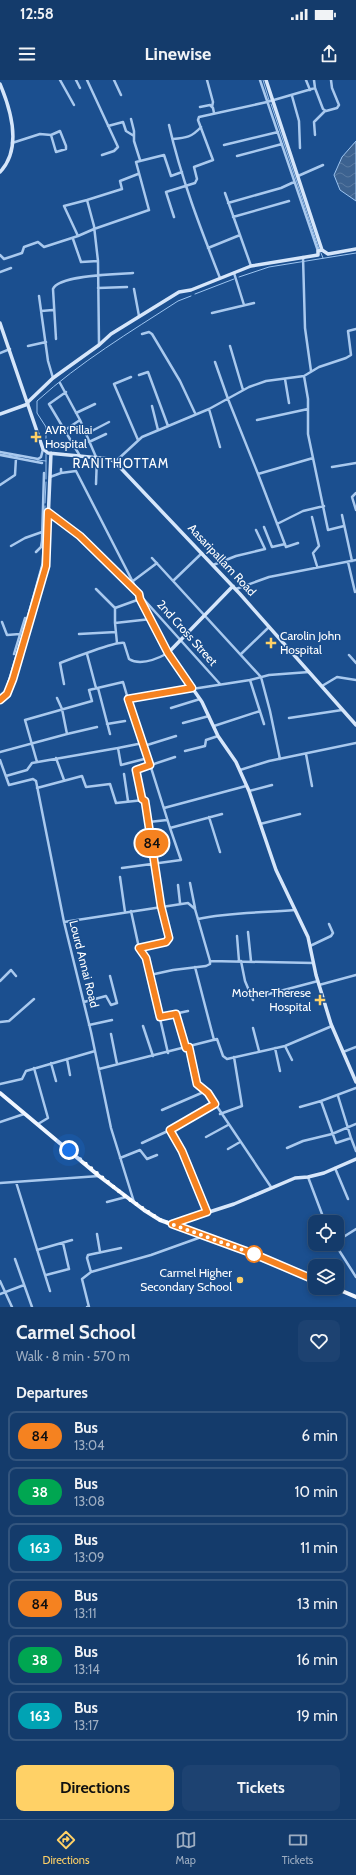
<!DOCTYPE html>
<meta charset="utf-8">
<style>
:root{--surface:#143b6b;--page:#1d4271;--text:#f1f3f6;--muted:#9dadc1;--line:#33557e;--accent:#ffd166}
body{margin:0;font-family:Cabin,sans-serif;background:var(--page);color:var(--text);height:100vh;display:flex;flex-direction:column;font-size:15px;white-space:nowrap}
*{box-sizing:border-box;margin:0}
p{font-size:13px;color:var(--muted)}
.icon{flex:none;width:22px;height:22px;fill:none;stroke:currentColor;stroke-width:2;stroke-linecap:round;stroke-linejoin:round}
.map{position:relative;height:1227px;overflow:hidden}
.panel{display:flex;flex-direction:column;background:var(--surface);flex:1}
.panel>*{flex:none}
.badge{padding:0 8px;border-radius:13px;font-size:14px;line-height:26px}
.buttons{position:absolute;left:308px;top:1135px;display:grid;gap:8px}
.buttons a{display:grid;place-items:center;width:36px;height:36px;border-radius:8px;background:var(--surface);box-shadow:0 2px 6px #0003,0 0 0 1px var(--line);font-size:20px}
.you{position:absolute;width:20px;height:20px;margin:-10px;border:3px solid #fff;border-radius:50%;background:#1a73e8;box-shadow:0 0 0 6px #1a73e833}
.map>.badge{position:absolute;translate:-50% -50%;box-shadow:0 0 0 2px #fff}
h2{padding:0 16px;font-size:15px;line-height:36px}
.round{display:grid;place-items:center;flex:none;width:42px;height:42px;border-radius:8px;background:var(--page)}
.headline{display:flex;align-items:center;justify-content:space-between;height:68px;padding:0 16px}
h1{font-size:19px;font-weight:800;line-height:30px}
.cta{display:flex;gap:8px;margin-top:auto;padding:8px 16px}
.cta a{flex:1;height:46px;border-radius:8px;background:var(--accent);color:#111;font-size:16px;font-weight:800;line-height:46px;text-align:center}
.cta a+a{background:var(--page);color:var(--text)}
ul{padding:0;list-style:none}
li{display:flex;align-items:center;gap:12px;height:50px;margin:0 8px 6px;padding:0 8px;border:2px solid var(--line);border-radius:8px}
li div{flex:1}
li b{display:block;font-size:15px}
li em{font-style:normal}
li .badge{min-width:44px;font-weight:700;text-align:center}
.status{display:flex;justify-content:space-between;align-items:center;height:28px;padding:0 20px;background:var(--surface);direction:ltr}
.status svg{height:11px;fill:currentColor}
header{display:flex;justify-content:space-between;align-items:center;height:52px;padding:0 16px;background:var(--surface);font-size:18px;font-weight:800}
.tabs{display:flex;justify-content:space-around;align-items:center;height:56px;border-top:1px solid var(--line);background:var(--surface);font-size:11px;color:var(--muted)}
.tabs a{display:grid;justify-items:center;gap:2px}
.tabs .on{color:var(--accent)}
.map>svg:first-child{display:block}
</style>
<div class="status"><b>12:58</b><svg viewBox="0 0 49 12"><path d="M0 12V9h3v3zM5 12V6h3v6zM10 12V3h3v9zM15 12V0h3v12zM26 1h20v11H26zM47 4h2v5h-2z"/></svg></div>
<header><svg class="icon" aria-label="menu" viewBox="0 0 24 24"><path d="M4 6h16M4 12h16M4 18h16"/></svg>Linewise<svg class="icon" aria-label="share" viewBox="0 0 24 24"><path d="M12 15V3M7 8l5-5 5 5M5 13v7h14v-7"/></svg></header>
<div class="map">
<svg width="356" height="1227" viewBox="0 0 356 1227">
<defs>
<pattern id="water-waves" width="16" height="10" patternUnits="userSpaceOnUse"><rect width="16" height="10" fill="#3c6290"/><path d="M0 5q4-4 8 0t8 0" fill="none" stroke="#597aa1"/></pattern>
</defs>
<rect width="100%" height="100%" fill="#1b4f8f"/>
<path fill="url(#water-waves)" stroke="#9cc4f0" d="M356,61v60l-16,-11 -6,-15 8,-18z"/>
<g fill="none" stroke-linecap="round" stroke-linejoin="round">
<path stroke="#9cc4f0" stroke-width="1" d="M263,0l6,20
M271,24l48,145
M321,173l2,5
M239,197l30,-10 87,-14
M195,214l39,-15
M46,369v-22l-9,-14v-12c43,-39 93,-69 141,-100l13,-5
M0,374l20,3
M37,380l9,1
M46,399v-25
M45,423l1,-21
M22,555l20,-72 3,-57
M0,616l5,-5 16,-53"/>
<path stroke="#a9c9ee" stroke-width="2.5" d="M60,0l14,25
M76,0l4,8
M87,0l31,67 -4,4 -12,4
M114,0l7,15
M207,0l6,22 -1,5
M260,0l58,171
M306,0l4,10
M314,0l1,8 8,21 3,2 11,-3 2,-3 -7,-17 -1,-8
M292,16l7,25 1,27
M200,27l10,-2 3,3 1,5
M131,39l3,12v10l6,19
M169,45c12,53 31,102 51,153
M108,46l15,-4 3,9 8,5
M315,55l-1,-13 11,-11
M173,59c13,-1 19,-2 28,-12
M12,63l28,-9 11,1 9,-4 6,15v3l-10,3 -5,-17
M224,65l54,-13
M237,76l45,-12
M298,96l25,-11
M225,113l26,73
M228,123l53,-15 13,-6
M174,137l-8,-25 29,-9 2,-4 -3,-12 19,-7 -15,-40 1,-3 68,-15 48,-14
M233,137l56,-16
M94,149l55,-19 -13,-48 28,-7 7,21 11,-4
M78,156l16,-7
M73,159l8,23 17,-1
M208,168l32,-13
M0,175l4,4 18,-6 2,-6 14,-5 6,5 34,-11 -14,-30 23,-6
M303,177l2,71 6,43
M0,192l11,-4
M234,193l10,32
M98,208l29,-1
M134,209l5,27
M39,216l9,65 5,17
M41,231l12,-1
M212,233l42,-10
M142,254l7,-2 3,2 28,47 15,32
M56,259l-3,-50c5,-14 65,-15 80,-16
M99,264l-1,-83 -4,-35 -7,-26 35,-11 -2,-8 18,-7
M28,266l18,-4
M230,266l13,44
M0,273l10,-4
M215,282l13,37 30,75 55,-16 15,72 16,-4
M139,295l9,-3 20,54
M304,296l4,23v35l5,24
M131,297l-17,7 24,56
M285,299l4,24
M60,303l20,37 16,37
M66,312l-17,12 31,52
M152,326l6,24
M209,329l11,38
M76,333l19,-9
M257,340l51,-11
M65,350l15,-10
M86,354l23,-12
M89,362l17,-8
M0,372l38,7 3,-2 2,-8
M0,375l42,8
M115,382l27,-25 67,-28 40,-22 17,-6 38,-5 15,-9 27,-9 5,-3 -3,-24 8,-2
M332,387l24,-4
M61,389v4l15,-2 63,123 81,90
M258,394l28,73 12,-4
M50,397l11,-4
M96,404l1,-27
M0,405l15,-10 1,-17
M356,413l-4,4 4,13
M48,432l32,24 59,58 1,5 28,54c-11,6 -28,13 -39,6l-5,-16c-7,-2 -54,16 -64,20l4,21
M342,435l10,46
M312,437l7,29 -6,7 4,13
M277,444l26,-13 21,-5
M264,447l8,20 13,-3
M11,466l14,-8 17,-6
M36,472l5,-5 1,-6 2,-68
M152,478l109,119 9,34 10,48
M348,482l7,30
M213,485l23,-9 29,-7 -9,-19
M174,500l28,-27
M133,501l24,-18
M96,509l19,19 25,-9
M236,509l33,-12 87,-17
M115,528v15l36,-4
M2,542l5,13 13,-1
M115,543l2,20
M79,554l37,-2
M14,574l11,-36
M87,574l9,34
M241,574l28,-27
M349,575l7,8
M250,600l14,44
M322,606l15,-9 19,3
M98,608l12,46
M57,618l5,11 5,25 30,-7
M171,628l29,-9
M289,638l53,-8
M183,643l26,-7
M107,644l18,-3
M214,646l46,-15
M144,666l32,-10
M118,668l25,-5
M185,671l20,-5 1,-6 12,-4
M0,672l67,-18
M306,674l6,32
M56,678l8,22
M0,680l9,25 24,-6 3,2 28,141 27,110 20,96 23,74
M37,682l-12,-42 67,-19 -3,-11 34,-8 5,17
M240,690l29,-9 87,-18
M124,694l4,27
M6,696l21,-6 5,-7 86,-15 3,17 27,-7 -20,-59 122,-19 19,-5 40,-3
M37,708l45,-12 4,11 24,-3 6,19 28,-3 17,106 8,32 -3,4 -27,6
M249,711l23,-6
M142,719l-6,-29 39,-13
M164,728l82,-22
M209,737l11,35
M149,742l18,-2
M260,744l40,-10
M170,748l52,-14
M122,788l59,-8 -11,-32 -22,-70
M120,797l5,35
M190,803l5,25
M178,805l2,18
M131,831l8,37 7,10 22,95
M198,839c32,-7 65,-6 97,-9
M64,842l124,-19 7,6 15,52 103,2
M248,852l3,29
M237,856l2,25
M310,866l21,-10 2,-3 -4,-9
M241,881l4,20 8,19
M195,887l19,73
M150,895l23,-5 33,-4 4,-2v-3
M0,901l11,-11 5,6
M319,905l37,-10
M252,914l10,-2 3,3 53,-14
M84,922l22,-6 5,9 6,-2 -7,-27
M176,934l10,34
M160,937l28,-6
M0,942l9,-1 25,-22
M89,945l23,-5
M143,946l10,30
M253,948l6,23
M111,954l6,30
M285,966l7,14
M189,967l9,39 10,7 63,94
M275,968l5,23
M343,972l13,-5
M67,979l3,16
M51,983l5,18
M34,988l14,50 -10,6
M99,989l118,-30 6,17 4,3 58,-13 47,-20
M0,1004l22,-5 4,-8 69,-20
M356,1008l-35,13 15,42 15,-5 5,13
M338,1016l13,42
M300,1027l21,-6
M162,1030l44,-19
M220,1034l22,-8 -8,-49
M0,1042l24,-8
M206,1057l22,-12
M142,1063l28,-13
M287,1068l16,-7 29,-7 24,-10
M228,1069l12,-7
M120,1078l20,-8 7,9 10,-4
M335,1088l13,31
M308,1097l17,45
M16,1102l34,109
M0,1103l99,-7
M107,1122l19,-5
M207,1132l-25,-61 -12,-21 45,-26
M97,1154l3,18
M337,1161l19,-12
M335,1164l21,33
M37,1170l35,-10
M15,1179l17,48
M91,1192l-4,-14 1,-3 33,-7
M46,1195l23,-6 -6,-26
M0,1201l12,26
M0,1214l24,-9
M87,1227h2l-7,-28 9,-7 60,-17 53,-19"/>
<path stroke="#d6e6fa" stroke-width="3.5" d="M266,0l56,170
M0,4c11,26 22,65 0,88
M0,243l43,126 5,4 62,6 5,3 125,132 116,131
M28,322l25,-24 46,-33 12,-11 68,-42 12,-2 60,-24 67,-11v-4l4,-1 6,4 28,-5
M0,334l28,-10
M233,506l-65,67 34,49 16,34 18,26 13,29 27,79 32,67 8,38 15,49 25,58
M0,620l7,-6 6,-15 33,-112 5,-114
M172,1144l62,-20 61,-26 13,-1 16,-4 32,-14"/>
<path stroke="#f0f6ff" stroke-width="4" d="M0,1013l99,83 45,34 16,10 94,34 61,26
M335,1208l21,9"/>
</g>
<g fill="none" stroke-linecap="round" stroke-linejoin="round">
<g stroke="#fff" stroke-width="9">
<path id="line" d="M0,620l7,-6 6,-15 33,-113 2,-54 32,24 59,58 1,5 28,54 24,35 -64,11 22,66 -14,5 6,29 3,2 16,105 8,32 -3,4 -27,6 7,10 14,59 16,-3 10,34 3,-1 8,37 11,9 7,11 -45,26 12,21 25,61 -35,12 82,30 61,26"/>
</g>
<use href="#line" stroke="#f58220" stroke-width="6"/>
<path stroke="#fff" stroke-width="4" stroke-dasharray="0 7.2" d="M69,1070l57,47 34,23 94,34"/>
</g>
<g fill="#ffd166" stroke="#1b4f8f" stroke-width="1.5">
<path d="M34 351h4v4h4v4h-4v4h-4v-4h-4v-4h4z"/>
<path d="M269 557h4v4h4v4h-4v4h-4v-4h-4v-4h4z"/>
<path d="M318 914h4v4h4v4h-4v4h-4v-4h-4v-4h4z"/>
<circle cx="240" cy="1200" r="4"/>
</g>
<circle fill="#fff" stroke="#f58220" stroke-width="2" cx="254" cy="1174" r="8"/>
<g text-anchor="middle" stroke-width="3" stroke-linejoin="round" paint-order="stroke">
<g font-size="12" fill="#fff" stroke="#1b4f8f" text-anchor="start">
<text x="45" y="354">AVR Pillai<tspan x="45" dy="14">Hospital</tspan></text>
<text x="280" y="560">Carolin John<tspan x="280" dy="14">Hospital</tspan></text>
<text x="311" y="917" text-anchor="end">Mother Therese<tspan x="311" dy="14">Hospital</tspan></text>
<text x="232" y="1197" text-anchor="end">Carmel Higher<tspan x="232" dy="14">Secondary School</tspan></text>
</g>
<g font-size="12" fill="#fff" stroke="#1b4f8f">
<text transform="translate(222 480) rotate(47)" y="4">Aasaripallam Road</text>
<text transform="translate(187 553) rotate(48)" y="4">2nd Cross Street</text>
<text transform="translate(84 884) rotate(76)" y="4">Lourd Annai Road</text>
</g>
<g font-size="13" letter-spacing="1" fill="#fff" stroke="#1b4f8f">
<text x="121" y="388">RANITHOTTAM</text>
</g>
</g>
</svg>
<div class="buttons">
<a><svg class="icon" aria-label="locate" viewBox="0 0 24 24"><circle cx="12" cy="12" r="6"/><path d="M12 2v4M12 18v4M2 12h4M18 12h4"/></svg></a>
<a><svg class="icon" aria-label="layers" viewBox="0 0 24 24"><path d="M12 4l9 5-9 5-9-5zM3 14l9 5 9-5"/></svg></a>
</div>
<div class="you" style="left:69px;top:1070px"></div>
<b class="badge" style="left:152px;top:763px;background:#f58220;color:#111">84</b>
</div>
<section class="panel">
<div class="headline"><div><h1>Carmel School</h1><p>Walk · 8 min · 570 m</p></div><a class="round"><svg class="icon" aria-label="heart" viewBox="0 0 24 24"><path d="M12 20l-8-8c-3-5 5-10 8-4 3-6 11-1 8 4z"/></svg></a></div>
<h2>Departures</h2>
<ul>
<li><span class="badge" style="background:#f58220;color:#111">84</span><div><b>Bus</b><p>13:04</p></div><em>6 min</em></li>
<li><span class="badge" style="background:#00a651;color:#fff">38</span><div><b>Bus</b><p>13:08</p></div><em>10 min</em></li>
<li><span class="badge" style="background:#00a3b4;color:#fff">163</span><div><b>Bus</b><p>13:09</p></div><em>11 min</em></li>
<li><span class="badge" style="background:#f58220;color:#111">84</span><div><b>Bus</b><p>13:11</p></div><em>13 min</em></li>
<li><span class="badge" style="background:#00a651;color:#fff">38</span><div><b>Bus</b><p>13:14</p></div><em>16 min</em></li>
<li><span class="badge" style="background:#00a3b4;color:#fff">163</span><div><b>Bus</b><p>13:17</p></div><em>19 min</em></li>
</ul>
<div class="cta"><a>Directions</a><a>Tickets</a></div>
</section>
<nav class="tabs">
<a class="on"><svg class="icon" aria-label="directions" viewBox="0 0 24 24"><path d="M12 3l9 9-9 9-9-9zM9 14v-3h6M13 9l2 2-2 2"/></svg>Directions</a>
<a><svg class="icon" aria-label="map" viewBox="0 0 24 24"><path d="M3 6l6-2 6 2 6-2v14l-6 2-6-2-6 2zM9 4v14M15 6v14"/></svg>Map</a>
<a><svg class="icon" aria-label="tickets" viewBox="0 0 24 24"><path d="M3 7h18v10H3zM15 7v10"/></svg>Tickets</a>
</nav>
